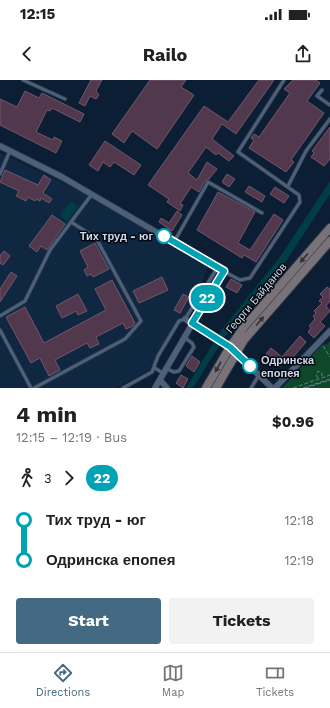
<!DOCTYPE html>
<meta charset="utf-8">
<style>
:root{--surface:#fff;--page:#f2f2f2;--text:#202124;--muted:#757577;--line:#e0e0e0;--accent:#446982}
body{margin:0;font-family:"Work Sans",sans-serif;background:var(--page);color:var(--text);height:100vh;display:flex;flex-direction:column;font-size:15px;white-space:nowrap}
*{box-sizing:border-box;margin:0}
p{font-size:13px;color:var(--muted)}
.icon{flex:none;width:22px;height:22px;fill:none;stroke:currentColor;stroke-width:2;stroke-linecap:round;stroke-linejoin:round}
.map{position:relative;height:308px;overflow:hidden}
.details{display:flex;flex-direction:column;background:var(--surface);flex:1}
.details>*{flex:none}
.badge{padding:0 8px;border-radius:13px;font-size:14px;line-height:26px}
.map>.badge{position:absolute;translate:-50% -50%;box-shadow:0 0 0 2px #fff}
.legs{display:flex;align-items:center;gap:6px;height:44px;padding:0 16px;font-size:13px}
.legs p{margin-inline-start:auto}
.headline{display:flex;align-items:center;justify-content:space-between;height:68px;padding:0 16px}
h1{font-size:22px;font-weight:700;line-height:30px}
.cta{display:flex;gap:8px;margin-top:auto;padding:8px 16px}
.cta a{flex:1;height:46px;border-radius:4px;background:var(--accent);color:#fff;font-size:16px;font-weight:700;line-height:46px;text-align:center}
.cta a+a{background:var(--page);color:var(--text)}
ul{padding:0 16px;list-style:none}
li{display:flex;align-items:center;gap:14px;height:40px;font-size:15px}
li i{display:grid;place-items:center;width:6px;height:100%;margin:0 5px;background:currentColor}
li i::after{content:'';width:10px;height:10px;margin:-5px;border:3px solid;border-radius:50%;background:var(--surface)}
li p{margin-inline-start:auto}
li:first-child i{background:linear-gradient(#0000 50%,currentColor 0)}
li:last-child i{background:linear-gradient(currentColor 50%,#0000 0)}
.status{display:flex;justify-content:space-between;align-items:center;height:28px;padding:0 20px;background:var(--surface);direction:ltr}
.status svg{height:11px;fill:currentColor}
header{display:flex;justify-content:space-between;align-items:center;height:52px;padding:0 16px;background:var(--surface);font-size:18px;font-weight:700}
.tabs{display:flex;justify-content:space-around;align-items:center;height:56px;border-top:1px solid var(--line);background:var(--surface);font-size:11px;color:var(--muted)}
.tabs a{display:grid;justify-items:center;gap:2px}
.tabs .current{color:var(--accent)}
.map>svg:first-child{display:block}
</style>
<div class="status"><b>12:15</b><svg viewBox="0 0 49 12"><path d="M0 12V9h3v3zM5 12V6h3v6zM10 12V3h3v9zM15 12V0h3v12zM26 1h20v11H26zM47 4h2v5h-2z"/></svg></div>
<header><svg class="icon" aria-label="back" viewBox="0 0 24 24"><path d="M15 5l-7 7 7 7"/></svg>Railo<svg class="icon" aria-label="share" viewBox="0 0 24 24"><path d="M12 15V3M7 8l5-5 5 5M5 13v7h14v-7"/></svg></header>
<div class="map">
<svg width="330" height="308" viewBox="0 0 330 308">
<rect width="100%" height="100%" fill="#0c1e33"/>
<path fill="#102742" d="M0,73l64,30 142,78 2,4 -11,32 -12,18 -7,4 -22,36 -3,11 -4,4 -33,18h-116z"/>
<path fill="#0d482b" d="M330,261v47h-48l40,-43 5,-1z"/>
<path fill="#003d46" d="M330,101v13l-44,67 -62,77 -31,50h-7l34,-56 60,-75z
M71,121l7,6 -11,14 -7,-5z"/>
<path fill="#52384c" stroke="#72576c" d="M91,0h11l-6,11 3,4 -3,4 -6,-3 -5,10 -6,-3z
M150,0h36l-5,7 13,8 -37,54 -25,-18 -8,12 -12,-9z
M259,0h15l-38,54 -14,-10 -10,15 22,17 -5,5 -11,-8 -2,2 -10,-8 -18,26 9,7 10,-18 10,7 -8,10 -4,2 -6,11 -8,-5 -11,17 3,1 -3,6 -13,-9 2,-3 -21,-14 56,-79 24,16z
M293,0h23l4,3 -13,18 17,12 -33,47 3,2 -8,10 -37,-24 5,-8 -3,-2 3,-4 5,3 31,-44 -6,-4z
M25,11l14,7 3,-5 42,21 -4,8 -28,-14 -2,3 -3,-1 -11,22 17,8 1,-3 8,4 -6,12 -56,-28v-26l17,8z
M330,47v32l-6,7 -13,-9 3,-4 -2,-2z
M105,61l36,24 -7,10 -20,-13 -4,5 -7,-5 -5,9 -9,-6z
M5,90l33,15 6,-10 7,5 -8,13 9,6 -3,4 -8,-5 -1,3 -4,-2 -1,2 -7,-4 -2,4 -10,-5 3,-5 -19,-9z
M227,94l8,5 -6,8 -7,-5z
M249,106l16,10 -3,6 -17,-10z
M275,107l14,9 -5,7 -14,-9z
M218,112l37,20 -17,31 12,7 24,-36 9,6 -27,42 -12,-7 -2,3 -45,-28z
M177,131l5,4 -10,16 -13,-9 2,-4 8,5z
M52,135l13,9 -18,26 -6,-4 -4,6 -8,-6z
M95,163l14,26 -16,8 -2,-3 -4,2 -3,-6 4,-3 -8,-16z
M4,171l6,5 -7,9 -3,-2v-7z
M11,192l6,4 -17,26v-13z
M162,197l6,13 -29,13 -6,-12z
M231,199l11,6 -5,8 -11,-6z
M112,200l23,43 -2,3 -7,3 -3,-6 -27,14 3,7 -9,4 -3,-5 -32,17 5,10 -11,6 -9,-18 -9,5 -25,-46 19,-10 19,36 62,-33 -11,-21z
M327,207l3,2v12l-4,5 4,5 -10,11 5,4 -11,12 -6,-6 3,-4 -2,-2 6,-7 -2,-3 3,-3 -2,-2 8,-8 -3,-2 4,-4 -3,-3z
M78,214l9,17 -9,4 -2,-4 -14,7 -6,-12z
M183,214l6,3 -9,16 -6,-3z
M300,256l6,6 -18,21 -4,-3 -4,4 -2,-2 -2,2 -9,-7 -1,-3 5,-6 11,9z
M192,276l8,6 -6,10 -8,-6z
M181,295l7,4 -5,9 -7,-5z"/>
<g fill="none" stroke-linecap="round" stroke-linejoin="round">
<g stroke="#313a4b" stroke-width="4.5">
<path id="service" d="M23,0l42,19
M322,10l-5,6 13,9
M0,94l10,-23
M288,106l18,-35 24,-32
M174,162l34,-60 54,31
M223,191l17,9 10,-2 50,-76 -1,-7 -61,-43 46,-72
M0,236l25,-15 25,-51 42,-56
M0,250l31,58
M155,288l9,6
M167,289l7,3 5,-1 15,-24 -2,-4 -7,-5
M34,308l91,-49 16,-18 -45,-83 -25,-16
M123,308l29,-16 6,-16 21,-35 6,-2 33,-52
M251,308l8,-13"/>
</g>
<g stroke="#313a4b" stroke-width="7">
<path id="minor" d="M0,66l62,31 161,94 -68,117
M185,239l45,28 42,41
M160,300l7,8
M275,308l55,-57"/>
</g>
<g stroke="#313a4b" stroke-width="10">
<path id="secondary" d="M206,308l24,-41 14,-20 86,-99
M216,308l28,-48 86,-99"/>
</g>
<path stroke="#6e7d8f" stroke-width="1" stroke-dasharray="4 2" stroke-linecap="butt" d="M323,266l7,11
M318,298l-2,-3 2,-4 4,2v3
M293,308l37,-13
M303,308l27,-9
M306,308l24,-8"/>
<use href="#service" stroke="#4c6179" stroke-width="3"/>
<use href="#minor" stroke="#4c6179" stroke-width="5.5"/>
<use href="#secondary" stroke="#797278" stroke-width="8"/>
</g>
<defs><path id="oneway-solid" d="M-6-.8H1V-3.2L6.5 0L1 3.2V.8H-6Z"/></defs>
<g fill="#32323a">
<use href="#oneway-solid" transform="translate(304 178) rotate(131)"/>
<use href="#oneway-solid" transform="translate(260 241) rotate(-49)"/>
<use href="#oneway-solid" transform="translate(218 287) rotate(119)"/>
</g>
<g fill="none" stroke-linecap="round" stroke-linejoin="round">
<g stroke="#fff" stroke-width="9">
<path id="line-1" d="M164,156l60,35 -32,52 38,24 20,19"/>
</g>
<use href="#line-1" stroke="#00a3b4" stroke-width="6"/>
</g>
<g fill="#fff" stroke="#00a3b4" stroke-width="2">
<circle cx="164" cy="156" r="7"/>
<circle cx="250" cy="286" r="7"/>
</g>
<g text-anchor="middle" stroke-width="3" stroke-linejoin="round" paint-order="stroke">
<g font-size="11" font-weight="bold" fill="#cedae8" stroke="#030811" text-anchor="end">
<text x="153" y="160">Тих труд - юг</text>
<text x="261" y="284" text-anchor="start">Одринска<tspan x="261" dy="13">епопея</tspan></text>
</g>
<g font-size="11" fill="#cedae8" stroke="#030811">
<text transform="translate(256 218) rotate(-50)" y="4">Георги Байданов</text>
</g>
</g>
</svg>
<b class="badge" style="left:207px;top:218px;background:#00a3b4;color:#fff">22</b>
</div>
<section class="details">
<div class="headline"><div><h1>4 min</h1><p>12:15 – 12:19 · Bus</p></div><b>$0.96</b></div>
<div class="legs"><svg class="icon" aria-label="walk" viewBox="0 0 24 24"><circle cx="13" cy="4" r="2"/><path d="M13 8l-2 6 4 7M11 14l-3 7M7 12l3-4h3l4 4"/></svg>3<svg class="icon" aria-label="forward" viewBox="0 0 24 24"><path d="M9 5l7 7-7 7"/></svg><b class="badge" style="background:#00a3b4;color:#fff">22</b></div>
<ul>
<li><i style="color:#00a3b4"></i><b>Тих труд - юг</b><p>12:18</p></li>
<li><i style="color:#00a3b4"></i><b>Одринска епопея</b><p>12:19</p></li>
</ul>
<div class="cta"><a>Start</a><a>Tickets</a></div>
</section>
<nav class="tabs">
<a class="current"><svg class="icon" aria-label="directions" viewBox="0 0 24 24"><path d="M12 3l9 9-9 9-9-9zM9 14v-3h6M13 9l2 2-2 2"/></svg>Directions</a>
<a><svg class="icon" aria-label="map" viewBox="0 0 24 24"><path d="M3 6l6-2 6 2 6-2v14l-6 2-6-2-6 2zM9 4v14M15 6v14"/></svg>Map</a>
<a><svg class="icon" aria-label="tickets" viewBox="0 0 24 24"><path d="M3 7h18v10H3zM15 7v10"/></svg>Tickets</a>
</nav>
